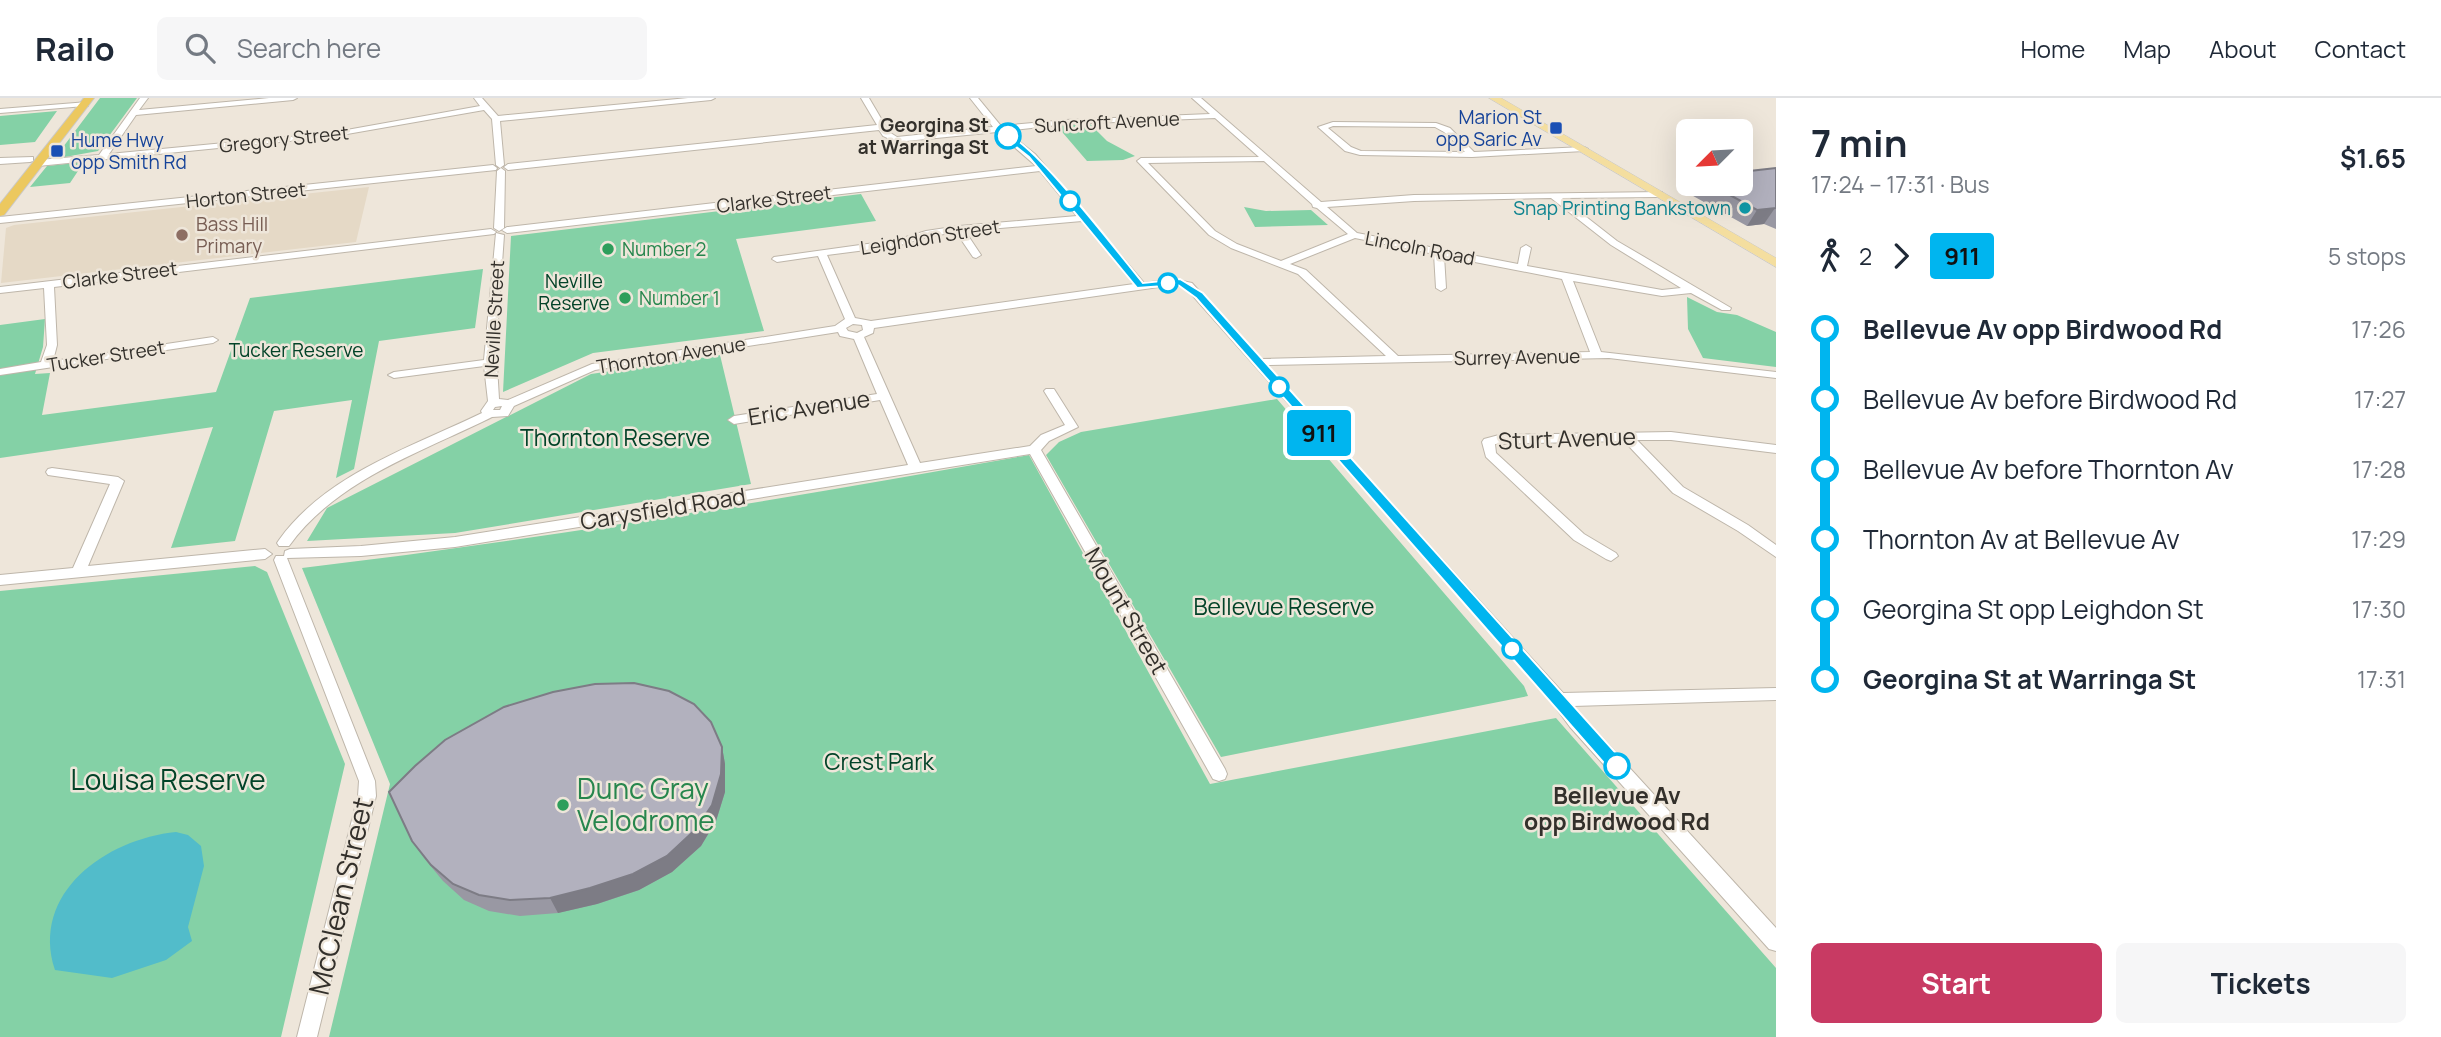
<!DOCTYPE html>
<meta charset="utf-8">
<style>
:root{--surface:#fff;--page:#f6f6f7;--text:#1f2937;--muted:#747a83;--line:#e0e1e3;--accent:#c83a63}
body{margin:0;font-family:Manrope,sans-serif;background:var(--page);color:var(--text);height:100vh;display:flex;flex-direction:column;font-size:26px;white-space:nowrap}
*{box-sizing:border-box;margin:0}
p{font-size:23px;color:var(--muted)}
.icon{flex:none;width:38px;height:38px;fill:none;stroke:currentColor;stroke-width:2;stroke-linecap:round;stroke-linejoin:round}
.map{position:relative;flex:1;overflow:hidden}
.panel{display:flex;flex-direction:column;background:var(--surface);width:665px}
.panel>*{flex:none}
.badge{padding:0 14px;border-radius:5px;font-size:24px;line-height:46px}
.needle{width:46px;rotate:246deg}
.controls{position:absolute;left:1676px;top:21px;display:grid;gap:14px}
.controls a{display:grid;place-items:center;width:77px;height:77px;border-radius:10px;background:var(--surface);box-shadow:0 7px 28px #0002;font-size:35px}
.map>.badge{position:absolute;translate:-50% -50%;box-shadow:0 0 0 4px #fff}
.legs{display:flex;align-items:center;gap:10px;height:77px;padding:0 35px;font-size:23px}
.legs p{margin-inline-start:auto}
.head{display:flex;align-items:center;justify-content:space-between;height:119px;padding:0 35px}
h1{font-size:38px;font-weight:700;line-height:52px}
.primary-button{display:flex;gap:14px;margin-top:auto;padding:14px 35px}
.primary-button a{flex:1;height:80px;border-radius:10px;background:var(--accent);color:#fff;font-size:28px;font-weight:700;line-height:80px;text-align:center}
.primary-button a+a{background:var(--page);color:var(--text)}
ul{padding:0 35px;list-style:none}
li{display:flex;align-items:center;gap:24px;height:70px;font-size:26px}
li i{display:grid;place-items:center;width:10px;height:100%;margin:0 9px;background:currentColor}
li i::after{content:'';width:18px;height:18px;margin:-9px;border:5px solid;border-radius:50%;background:var(--surface)}
li p{margin-inline-start:auto}
li:first-child i{background:linear-gradient(#0000 50%,currentColor 0)}
li:last-child i{background:linear-gradient(currentColor 50%,#0000 0)}
header{display:flex;align-items:center;gap:42px;box-sizing:border-box;height:98px;padding:0 35px;background:var(--surface);border-bottom:2px solid var(--line)}
header strong{font-size:33px}
nav{display:flex;gap:38px;margin-inline-start:auto;font-size:24px}
.search{width:490px;height:63px;background:var(--page);display:flex;align-items:center;gap:18px;box-sizing:border-box;padding:0 24px;border-radius:10px;color:var(--muted);font-size:26px}
main{display:flex;flex:1;min-height:0}
.map>svg:first-child{display:block}
</style>
<header>
<strong>Railo</strong>
<div class="search"><svg class="icon" aria-label="search" viewBox="0 0 24 24"><circle cx="10" cy="10" r="6"/><path d="M15 15l6 6"/></svg>Search here</div>
<nav><a>Home</a><a>Map</a><a>About</a><a>Contact</a></nav>
</header>
<main>
<div class="map">
<svg width="1776" height="939" viewBox="0 0 1776 939">
<rect width="100%" height="100%" fill="#eee6da"/>
<path fill="#e5d9c6" d="M369,89l-13,55 -355,41 5,-55 8,-3z"/>
<path fill="#84d1a6" d="M100,0h37l-39,53 -44,8z
M57,13l-22,31 -35,3v-29z
M1090,26l17,17 28,15 -12,4 -36,1 -30,-35z
M84,64l-14,21 -40,4 17,-21z
M861,96l15,27 -140,18 28,92 -171,22 -90,39 8,-156z
M1244,109l22,4 45,-1 17,15 -73,2z
M483,171l-8,59 -96,13 -25,128 -18,9 16,-78 -78,11 -39,130 -64,7 42,-121 -213,31v-133l45,-6 -2,28 -8,27 15,-1 -8,42 174,-23 34,-94z
M1687,199l30,15 20,3 39,17v35l-73,-9 -15,-29z
M720,257l31,129 -296,49 -148,8 20,-33 264,-134z
M1277,301l247,287 4,10 -307,61 -175,-302 13,-13 22,-10z
M1029,357l181,329 346,-66 220,250v69h-1447l61,-253 -88,-216c244,-29 486,-70 727,-113z
M255,468l12,6 78,192 -64,273h-281v-446z"/>
<path fill="#52bcca" d="M176,734l12,3 13,11 3,20 -16,61 4,14 -26,19 -54,18 -57,-8c-25,-77 51,-131 121,-138z"/>
<g fill="none" stroke-linecap="round" stroke-linejoin="round">
<g stroke="#beb6aa" stroke-width="2">
<path id="minor" d="M140,0h8l-9,12 130,-12h28l-4,2 -157,15 -27,39 221,-21 150,-27 -6,-8h8l16,18 190,-18h27l-4,2 -211,21 4,44 -4,3 -4,-3 -4,-46 -8,-9 -154,27 -292,29 -4,-3 4,-3 61,-5z
M861,0h8l20,34 8,5 96,-10 -23,-29h8l23,28 65,-6 144,-6 -18,-16h9l120,104 93,-7 248,-3v4l-3,1 -97,1 55,43 114,67 -1,2h-8l-31,-17 -29,3 -89,-15 28,71 175,20v6l-167,-20 -343,7 297,328 213,-5v12l-203,6 203,222v23l-7,-2 -199,-222 -25,-34 -360,-406 -12,-2 -299,43 -1,5 -9,4 56,126 110,-17 11,-11 24,-10 -21,-34 2,-2h8l24,38 -29,14 -8,9 184,319 2,5 -2,5 -6,2 -6,-2 -183,-325 -575,93 -94,9 -74,2 88,223 1,15 -59,241h-20l61,-241 1,-15 -85,-221 2,-4h8l1,-5 5,-2 71,-3 94,-9 453,-72 -28,-65 -146,24 -6,-4 6,-4 143,-22 -23,-55 -14,-3 -2,-4 -243,38 -81,36 -6,10 -16,1c-70,35 -156,63 -203,129h-10l-2,-3 2,-3c47,-66 133,-93 203,-127l-1,-2 7,-10 -4,-35 -90,12 -6,-3 6,-3 90,-12 12,-127 8,2 -8,114 3,50 9,1 84,-36 243,-38 10,-7 -27,-63 -41,6 -5,-3 2,-2 122,-17 30,-9 33,-5 118,-10 -37,-45 -533,62 -5,-3 5,-3 529,-61 -39,-34 -101,10 -13,-6 -4,-6 -371,40 -4,-3 4,-3 369,-39zM1215,20l44,39 -118,1 -4,3 72,74 22,13 67,26 88,82 -126,3 -68,-76 -19,-4 -29,4 -109,-129 -29,-23 60,-7zM1264,63l48,43 1,3 4,1 31,26 -67,27 -44,-17 -22,-13 -67,-68zM1551,100l60,47 70,43 -19,2 -135,-24 4,-18 -5,-3 -5,3 -3,16 -161,-31 -30,-26 87,-6zM1082,123l52,63 -263,37 -16,-3 -28,-63 70,-9 30,-9 29,-5 17,25 3,1 5,-3 -16,-24zM1355,140l79,16 2,34 5,3 5,-3 -2,-32 118,23 28,73 -192,4 -92,-86 -16,-6zM853,226l9,1 1,5 -6,3 -9,-2 -2,-3zM502,308l-2,4h-7l2,-3z
M88,4v4h-3l-85,7v-4z
M1333,24l103,1 14,5 24,24 110,-5 4,2 -4,2 -112,6 -112,-2 -15,-4 -27,-24zM1333,28l102,1 9,5 21,20 -104,-1 -10,-4 -23,-19z
M33,59v4l-3,1 -30,2v-6z
M493,67l4,3 -1,2 -496,53v-6z
M501,70l4,3 -1,57 -5,3 -5,-3 3,-57z
M491,131l5,3 -2,2 -440,53 3,58 -4,16 160,-24 5,3 -5,3 -213,32v-6l41,-7 6,-17 -3,-57 -44,5v-6z
M1671,334l105,13v8l-105,-13h-34l46,47 65,38 28,20v12l-38,-26 -65,-38 -49,-52 -129,3 1,9 88,81 32,19 2,3 -7,5 -5,-2 -32,-19 -88,-83 -4,-15 2,-3 15,-4z
M52,370l66,9 6,4 -36,85 177,-17 7,5 -7,5 -265,26v-10l73,-7 37,-84 -62,-9 -2,-3 2,-3z"/>
</g>
<g stroke="#cac9c8" stroke-width="1">
<path id="major" d="M1489,0h12l275,160v9z"/>
</g>
<g stroke="#cac9c8" stroke-width="2">
<path id="highway" d="M84,0h10l-90,117 -4,1v-12z"/>
</g>
<use href="#minor" fill="#fff" fill-rule="evenodd"/>
<use href="#major" fill="#f4de9f" fill-rule="evenodd"/>
<use href="#highway" fill="#ecc85f" fill-rule="evenodd"/>
</g>
<path fill="#9998a3" d="M1776,70v61l-12,-5 -17,2 -61,-34 5,-8h50z
M722,649l3,17v28l-9,29 -15,25 -29,26 -33,18 -42,14 -39,9 -38,3 -31,-5 -25,-11 -21,-19 -19,-23 -12,-17z"/>
<path fill="#7d7c85" d="M1775,110l-11,16 -17,2 10,-16z
M722,649l3,17v28l-9,29 -15,25 -29,26 -33,18 -42,14 -39,9 -8,-15z"/>
<path fill="#b2b1be" stroke="#7d7c85" stroke-width="2" d="M1776,70v40l-19,2 -47,-26h31v-12z
M634,585l35,8 25,13 17,18 11,25 -1,27 -9,31 -16,24 -29,27 -34,18 -43,14 -40,10 -40,2 -31,-5 -26,-11 -22,-19 -19,-24 -23,-49 26,-26 30,-26 59,-33 49,-15 42,-8z"/>
<path fill="#00b5ef" stroke="#fff" stroke-width="2" d="M1005,37c23,-1 118,124 138,148l37,-4 23,14 420,468v10h-12l-415,-473 -18,-13 -41,3 -108,-131 -24,-19z"/>
<g fill="#1a4fb4" stroke="#eee6da" stroke-width="2.5">
<rect x="1549" y="23" width="14" height="14" rx="3.5"/>
<rect x="50" y="46" width="14" height="14" rx="3.5"/>
</g>
<g fill="#fff" stroke="#00b5ef" stroke-width="3.5">
<circle cx="1008" cy="38" r="12"/>
<circle cx="1070" cy="103" r="9"/>
<circle cx="1168" cy="185" r="9"/>
<circle cx="1279" cy="289" r="9"/>
<circle cx="1512" cy="551" r="9"/>
<circle cx="1617" cy="668" r="12"/>
</g>
<circle fill="#0f9aa8" stroke="#eee6da" stroke-width="2.5" cx="1745" cy="110" r="7"/>
<circle fill="#8d6e63" stroke="#eee6da" stroke-width="2.5" cx="182" cy="137" r="7"/>
<g fill="#2e9e5b" stroke="#eee6da" stroke-width="2.5">
<circle cx="608" cy="151" r="7"/>
<circle cx="625" cy="200" r="7"/>
<circle cx="563" cy="707" r="7"/>
</g>
<g text-anchor="middle" stroke-width="5" stroke-linejoin="round" paint-order="stroke">
<g font-size="19" fill="#164399" stroke="#eee6da" text-anchor="end">
<text x="1542" y="26">Marion St<tspan x="1542" dy="22">opp Saric Av</tspan></text>
<text x="71" y="49" text-anchor="start">Hume Hwy<tspan x="71" dy="22">opp Smith Rd</tspan></text>
</g>
<g font-size="19" fill="#33302b" stroke="#eee6da">
<text transform="translate(1107 24) rotate(-3)" y="7">Suncroft Avenue</text>
<text transform="translate(284 41) rotate(-6)" y="7">Gregory Street</text>
<text transform="translate(246 97) rotate(-6)" y="7">Horton Street</text>
<text transform="translate(774 101) rotate(-7)" y="7">Clarke Street</text>
<text transform="translate(930 139) rotate(-9)" y="7">Leighdon Street</text>
<text transform="translate(1420 150) rotate(11)" y="7">Lincoln Road</text>
<text transform="translate(120 177) rotate(-7)" y="7">Clarke Street</text>
<text transform="translate(494 221) rotate(-87)" y="7">Neville Street</text>
<text transform="translate(671 257) rotate(-9)" y="7">Thornton Avenue</text>
<text transform="translate(106 258) rotate(-9)" y="7">Tucker Street</text>
<text transform="translate(1517 259) rotate(-1)" y="7">Surrey Avenue</text>
</g>
<g font-size="19" font-weight="bold" fill="#33302b" stroke="#eee6da" text-anchor="end">
<text x="989" y="34">Georgina St<tspan x="989" dy="22">at Warringa St</tspan></text>
</g>
<g font-size="19" fill="#0d838f" stroke="#eee6da" text-anchor="end">
<text x="1731" y="117">Snap Printing Bankstown</text>
</g>
<g font-size="19" fill="#785e54" stroke="#eee6da" text-anchor="start">
<text x="196" y="133">Bass Hill<tspan x="196" dy="22">Primary</tspan></text>
</g>
<g font-size="19" fill="#27864d" stroke="#eee6da" text-anchor="start">
<text x="622" y="158">Number 2</text>
<text x="639" y="207">Number 1</text>
</g>
<g font-size="19" fill="#024328" stroke="#eee6da">
<text x="574" y="190">Neville<tspan x="574" dy="22">Reserve</tspan></text>
<text x="296" y="259">Tucker Reserve</text>
</g>
<g font-size="23" fill="#33302b" stroke="#eee6da">
<text transform="translate(809 310) rotate(-9)" y="8">Eric Avenue</text>
<text transform="translate(1567 341) rotate(-2)" y="8">Sturt Avenue</text>
<text transform="translate(663 411) rotate(-9)" y="8">Carysfield Road</text>
<text transform="translate(1126 513) rotate(60)" y="8">Mount Street</text>
</g>
<g font-size="23" fill="#024328" stroke="#eee6da">
<text x="615" y="348">Thornton Reserve</text>
<text x="1284" y="517">Bellevue Reserve</text>
<text x="879" y="672">Crest Park</text>
</g>
<g font-size="23" font-weight="bold" fill="#33302b" stroke="#eee6da">
<text x="1617" y="706">Bellevue Av<tspan x="1617" dy="26">opp Birdwood Rd</tspan></text>
</g>
<g font-size="28" fill="#024328" stroke="#eee6da">
<text x="168" y="692">Louisa Reserve</text>
</g>
<g font-size="28" fill="#27864d" stroke="#eee6da" text-anchor="start">
<text x="577" y="701">Dunc Gray<tspan x="577" dy="32">Velodrome</tspan></text>
</g>
<g font-size="28" fill="#33302b" stroke="#eee6da">
<text transform="translate(341 798) rotate(-77)" y="10">McClean Street</text>
</g>
</g>
</svg>
<div class="controls">
<a><svg class="needle" viewBox="-14 -14 28 28"><path d="M0-13l5 13h-10z" fill="#e53935"/><path d="M0 13l5-13h-10z" fill="#747a83"/></svg></a>
</div>
<b class="badge" style="left:1319px;top:335px;background:#00b5ef;color:#111">911</b>
</div>
<section class="panel">
<div class="head"><div><h1>7 min</h1><p>17:24 – 17:31 · Bus</p></div><b>$1.65</b></div>
<div class="legs"><svg class="icon" aria-label="walk" viewBox="0 0 24 24"><circle cx="13" cy="4" r="2"/><path d="M13 8l-2 6 4 7M11 14l-3 7M7 12l3-4h3l4 4"/></svg>2<svg class="icon" aria-label="forward" viewBox="0 0 24 24"><path d="M9 5l7 7-7 7"/></svg><b class="badge" style="background:#00b5ef;color:#111">911</b><p>5 stops</p></div>
<ul>
<li><i style="color:#00b5ef"></i><b>Bellevue Av opp Birdwood Rd</b><p>17:26</p></li>
<li><i style="color:#00b5ef"></i><span>Bellevue Av before Birdwood Rd</span><p>17:27</p></li>
<li><i style="color:#00b5ef"></i><span>Bellevue Av before Thornton Av</span><p>17:28</p></li>
<li><i style="color:#00b5ef"></i><span>Thornton Av at Bellevue Av</span><p>17:29</p></li>
<li><i style="color:#00b5ef"></i><span>Georgina St opp Leighdon St</span><p>17:30</p></li>
<li><i style="color:#00b5ef"></i><b>Georgina St at Warringa St</b><p>17:31</p></li>
</ul>
<div class="primary-button"><a>Start</a><a>Tickets</a></div>
</section>
</main>
